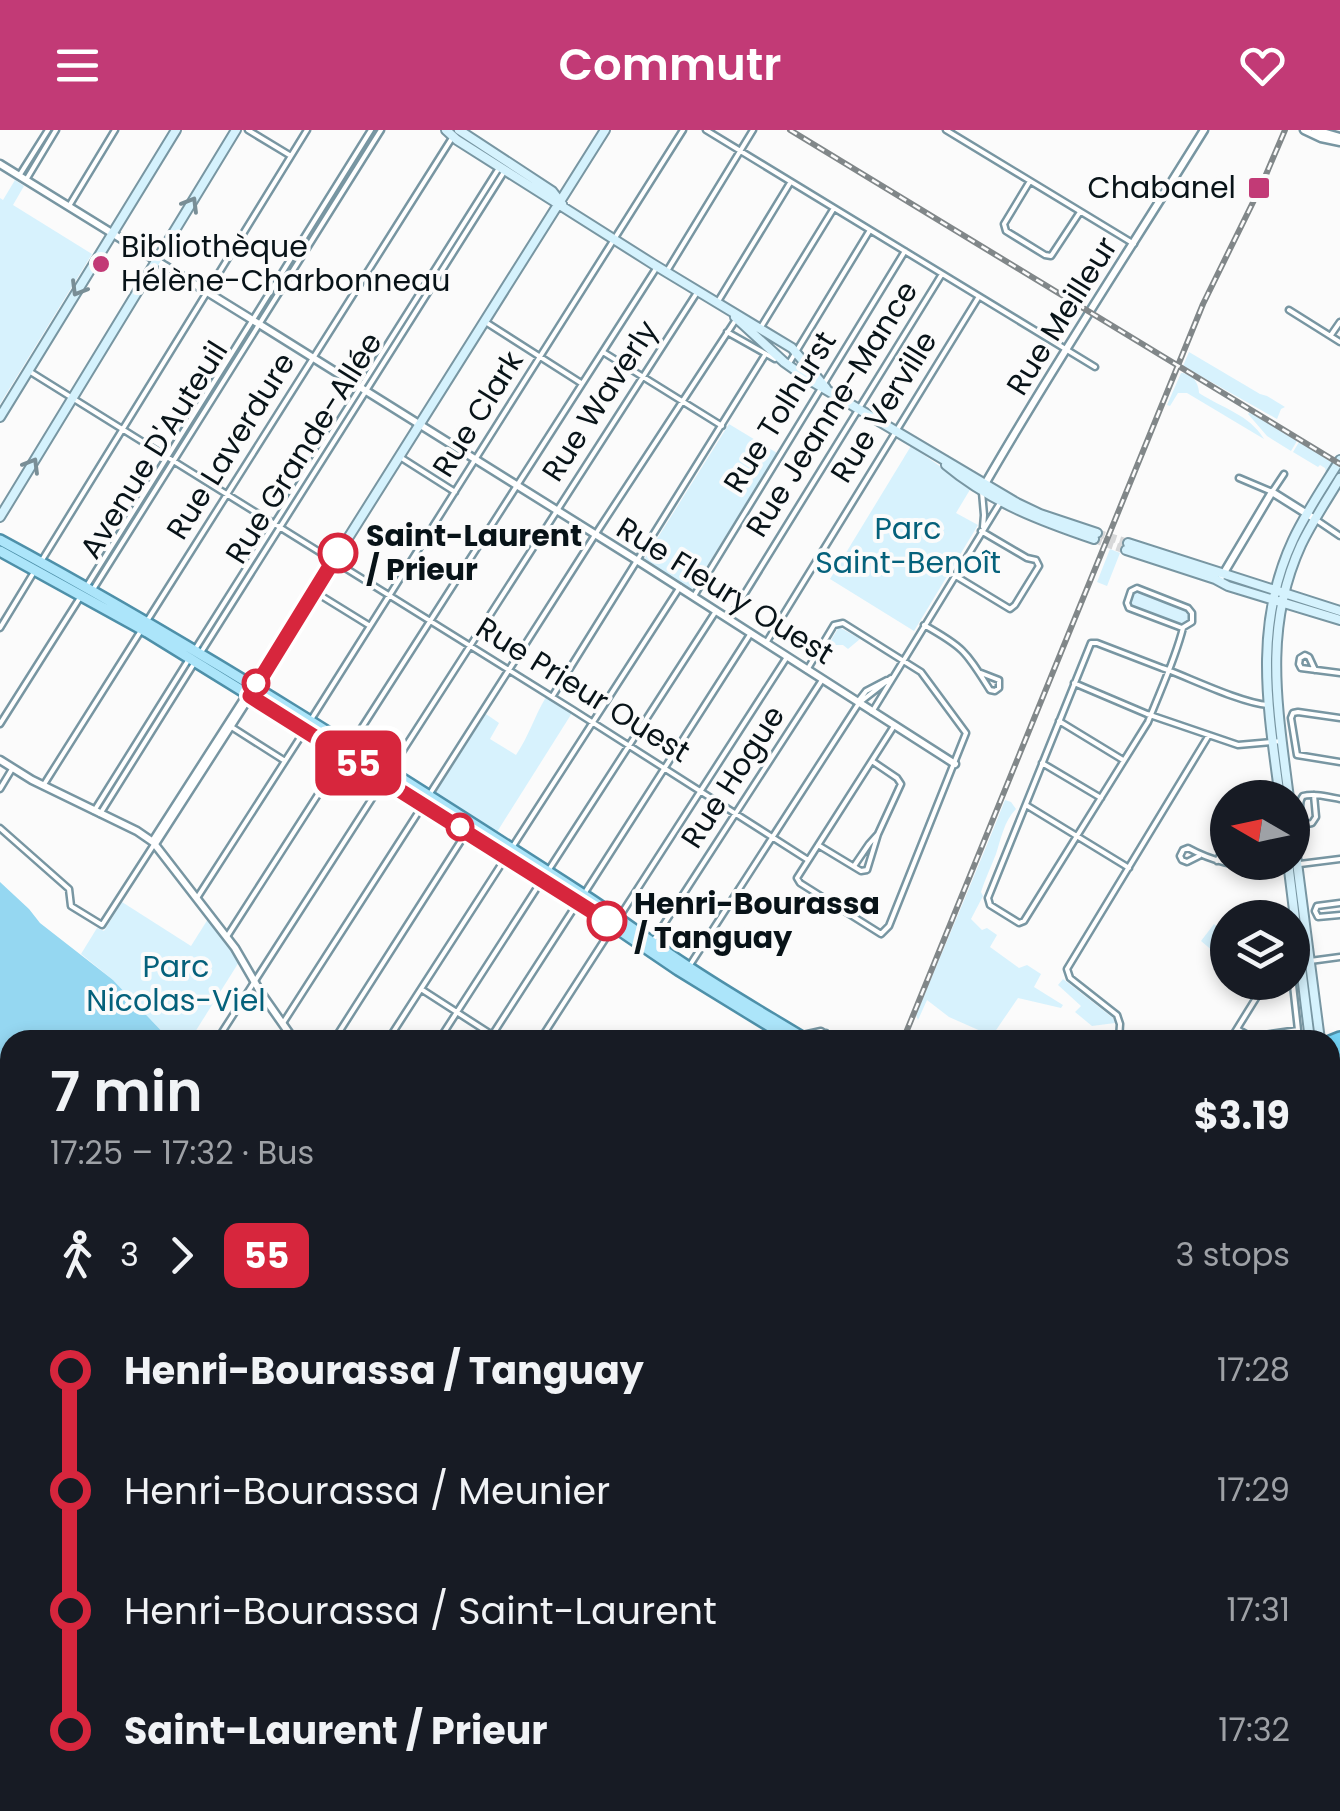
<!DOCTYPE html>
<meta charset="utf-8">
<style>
:root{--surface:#171b24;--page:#20242c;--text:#f1f3f6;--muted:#9ea1a6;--accent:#c23a76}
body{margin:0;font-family:Poppins,sans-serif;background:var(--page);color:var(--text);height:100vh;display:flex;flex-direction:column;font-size:38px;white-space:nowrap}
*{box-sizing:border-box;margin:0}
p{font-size:32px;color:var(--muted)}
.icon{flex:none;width:55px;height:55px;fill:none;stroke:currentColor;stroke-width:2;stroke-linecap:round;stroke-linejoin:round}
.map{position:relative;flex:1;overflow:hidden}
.details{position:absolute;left:0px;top:900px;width:1340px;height:782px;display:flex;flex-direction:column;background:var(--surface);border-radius:30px 30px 0 0;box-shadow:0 5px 15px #0003}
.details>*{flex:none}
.badge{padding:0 20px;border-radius:15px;font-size:35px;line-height:65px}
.needle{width:65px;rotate:279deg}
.fabs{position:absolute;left:1210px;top:650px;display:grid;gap:20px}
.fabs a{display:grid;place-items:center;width:100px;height:100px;border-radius:50%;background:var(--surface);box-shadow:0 5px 15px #0003;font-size:50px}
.map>.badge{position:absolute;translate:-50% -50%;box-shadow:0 0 0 5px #fff}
.legs{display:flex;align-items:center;gap:15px;height:110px;padding:0 50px;font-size:32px}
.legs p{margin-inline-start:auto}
.head{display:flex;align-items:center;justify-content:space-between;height:170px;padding:0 50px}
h1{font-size:55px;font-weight:600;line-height:75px}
ul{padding:0 50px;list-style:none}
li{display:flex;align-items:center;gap:35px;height:120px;font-size:38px}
li i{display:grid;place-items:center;width:15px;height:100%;margin:0 12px;background:currentColor}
li i::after{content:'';width:25px;height:25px;margin:-12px;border:8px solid;border-radius:50%;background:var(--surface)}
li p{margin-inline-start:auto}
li:first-child i{background:linear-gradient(#0000 50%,currentColor 0)}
li:last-child i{background:linear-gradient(currentColor 50%,#0000 0)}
header{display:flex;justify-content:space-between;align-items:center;height:130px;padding:0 50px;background:var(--accent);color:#fff;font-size:45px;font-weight:600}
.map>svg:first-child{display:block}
</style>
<header><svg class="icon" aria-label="menu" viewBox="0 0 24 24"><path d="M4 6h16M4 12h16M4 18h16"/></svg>Commutr<svg class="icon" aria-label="heart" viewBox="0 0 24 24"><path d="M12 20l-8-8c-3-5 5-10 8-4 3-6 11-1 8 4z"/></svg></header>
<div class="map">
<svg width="1340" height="1681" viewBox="0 0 1340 1681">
<rect width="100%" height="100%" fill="#fbfbfb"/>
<path fill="#d7f2fd" d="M15,50l9,6 -11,19 79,49 -92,150v-206l3,2z
M326,75h3v3l-68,107 -1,-3z
M251,197l3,2 -78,124 -3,-2z
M1189,222l71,42 7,2 18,11 -4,2 -4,10 -94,-53z
M1181,243c11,0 18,10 18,20 23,15 51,22 65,46l-77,-46h-9l-8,13 -3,-1z
M358,264l3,2 -78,124 -3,-2z
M1250,282l47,29 -6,10 -24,-15 -19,-22z
M729,294l48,29 -85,137 -46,-29 -1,-3z
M1299,312l33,20 -6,10 -1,-4 -5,-3 -2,2 -25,-15z
M911,316l60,42 -15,25 22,12 -64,106 -84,-52z
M167,331l3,2 -75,121 -4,-2z
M274,398l2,2 -73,117 -3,-2z
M1110,419l10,4 -13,33 -10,-4z
M1138,462l46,17 5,6 -2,6 -7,3 -49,-18 -1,-3 4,-10z
M839,497l21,12 -12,10 -5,-4h-9l-6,8 -3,-3z
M187,536l3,2 -90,140 -2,-1z
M546,567l26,16 -75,119 -60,-37v-5l49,-76 13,9 -9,16 26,16c13,-19 18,-38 30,-58z
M1005,670l6,2 5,7c-12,12 -15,30 -20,45 -5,13 -11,25 -15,38l2,4 -12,23 11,11 5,-2 10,7 -7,12 29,21 8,-3 14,9 -7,13 29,18 -2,3 -43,-10 -26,38 -43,-19 -22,-17 -9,20 -2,-5c30,-72 60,-142 89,-215z
M122,772l69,44 17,-27 31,43 -49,78h-20l-57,-60 -32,-26 16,-26 7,3z
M1214,794l13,10v29l-26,-22z
M1063,849l50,39 2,5 -23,3 -17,-14 6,-6 -23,-21z
M0,1495h10v74l-10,13z
M281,1673h72l-5,8h-69z"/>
<path fill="#95d7f1" d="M0,752l29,27 11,14 73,57 57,60h-160v431l-10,-48z
M10,1569v63l-10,-9v-41z
M17,1672h264v1l-2,8h-263z"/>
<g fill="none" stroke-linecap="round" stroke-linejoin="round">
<path stroke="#d7d8d9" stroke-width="8" stroke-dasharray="8 4" stroke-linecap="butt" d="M1097,403l31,10
M1094,409l32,11"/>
<g stroke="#7896a2" stroke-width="9">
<path id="minor" d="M248,0l43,26
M706,0l389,237
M946,0l188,114
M19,46l29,-46
M26,50l30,-50
M1030,51l-26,43 2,7 39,24 6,1 29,-44
M69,76l46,-76
M667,141l86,-141
M717,173l73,-120
M1289,180l51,32
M484,191l97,62
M761,197l73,-119
M727,202l48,27
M1331,205l9,-13
M603,222l119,74
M788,235l82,-135
M29,241l544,339 235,150
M400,327l55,35
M1239,348l33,14 12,-18
M982,362l2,23 -1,12
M1315,389l25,17
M42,430l265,-430
M954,445l56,34 5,-4 24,-39 -3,-6 -9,-2 -46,-27
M88,454l283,-454
M1137,458l51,20 4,5v9l-10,6 -53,-20 -2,-5 4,-12z
M92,461l289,-461
M315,462l55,34
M694,466l211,-345
M729,489l213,-345
M147,491l305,-483
M924,495c41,23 42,27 66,65l5,1 4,-3v-8l-18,-7
M0,498l34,-56
M1183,498c-8,32 -23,63 -35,94l-124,199 -5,2 -29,-18 -2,-7 103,-255h6l65,25 6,2c26,10 74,33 100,35
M766,513l212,-345
M194,521l305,-483
M200,524l304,-482
M807,540l27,-45 9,-2 78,49 45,61 -77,193 -8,8 -81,-51 -3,-5 97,-152
M1315,540l-6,-13 -4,-2 -5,3 -1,6 2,4 39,5
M1074,553l73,31 91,31 44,-4
M552,567l213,-342
M859,570l7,-9 21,-11
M872,582l128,-209
M312,588l371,-588
M1340,588l-42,-6 -5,1 -2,5 6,37 43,7
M1059,591l64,39
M0,594l81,-128
M230,596l55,35
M352,613l305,-476
M1042,633l59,35
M43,656l99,-157
M0,659l12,-20
M431,662l164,-257 140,-214
M1314,665l2,22 -4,6 -5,1c-7,-5 -9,-22 -4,-28 11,-3 25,1 37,3
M1253,668l5,-7 7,-1 3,2 1,6
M1026,675l103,63
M94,681l95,-152
M100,684l95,-152
M0,698l69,61 2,17 31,19 51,-79
M818,715l43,26 6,-1 11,-36 23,-50 -4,-6 -25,-17
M1199,726l-12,6 -5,-2 -2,-4 3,-6 5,-2c31,17 62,22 98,18
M1217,731l11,-21
M1300,734l40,-5
M854,736l15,-22 9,-10
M548,741l168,-260
M584,764l167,-261
M197,768l108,-168
M1340,773l-23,3 -2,5 3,6 22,-2
M228,805l116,-181
M653,811l169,-261
M1310,831l30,-4
M690,835l169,-262 32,-25
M421,859l79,51
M283,893l140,-218
M1237,899l14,8 47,-7 -6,-54
M803,905l18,-4 14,9
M217,910l481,-749
M334,910l132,-207
M388,910l292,-453
M439,910l103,-160
M489,910l89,-138
M540,910l247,-383
M817,910l4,-6 5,-1
M1119,910l1,-16 -3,-9 -47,-37 -3,-9 142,-234
M1230,910l36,-58
M1330,1145l10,15
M1330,1273l10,8
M1330,1295l10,-10
M1330,1355l10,-10
M1330,1422l10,15
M1330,1513l10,-5
M1330,1515l10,22
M1330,1619l10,-8
M1330,1631l10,12
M1330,1640l10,10
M490,1672l14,9
M917,1672l8,9
M1115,1672l8,9
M1172,1672l7,9
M840,1673l7,3 7,-4
M419,1681l6,-9
M478,1681l6,-9
M546,1681l5,-9
M585,1681l6,-9
M626,1681l5,-9
M684,1681l6,-9
M753,1681l6,-9
M931,1681l9,-9
M995,1681l9,-9
M1184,1681l10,-9
M1255,1681l10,-9
M1321,1681l19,-15"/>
</g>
<g stroke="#7896a2" stroke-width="11">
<path id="tertiary" d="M1304,0l17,8 19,4
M1315,0l25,7
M0,34l259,160 379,237 317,203
M985,354c69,-120 146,-236 219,-354
M1222,446l50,-84 43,27
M0,630l32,20 105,51 16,11 82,106 26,45 33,47
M153,711l93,-145
M155,714l95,-148
M0,1373l5,33 -5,90
M1060,1672l7,9
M351,1681l5,-9"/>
</g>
<g stroke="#7896a2" stroke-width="12">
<path id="secondary" d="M446,0l11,10 196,124 139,84 34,40
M459,0l93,61 10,13
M735,187l49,45 24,17 209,124 23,11 57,19
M0,287l176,-287
M946,335c44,37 95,56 148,74
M0,387l236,-387
M1128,413l212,68
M1126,420l89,29 13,7 112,34
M253,559l352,-559
M1280,668c-12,-90 -27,-172 13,-258 13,-28 31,-54 47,-80
M1289,668c-11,-89 -27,-168 12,-253 11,-23 26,-45 39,-67
M1292,694l28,216
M1288,732l22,178
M1330,1003v18
M472,1672l13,9
M818,1681l7,-9
M833,1681l8,-9"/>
</g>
<g stroke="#4e90a9" stroke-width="14">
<path id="primary" d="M0,410c200,108 393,232 584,355 34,22 66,47 100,69 40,27 82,51 123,76
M0,421l147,81 193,119 238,151 100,68 114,70
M1330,1246l10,6
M1330,1255l10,7"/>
</g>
<g stroke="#4e90a9" stroke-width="16">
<path id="motorway" d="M1330,912l10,-4
M1330,933l8,-14
M1330,1262l10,8"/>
</g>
<use href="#minor" stroke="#fff" stroke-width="4"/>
<use href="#tertiary" stroke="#fff" stroke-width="6"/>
<use href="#secondary" stroke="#d5f2fd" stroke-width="8"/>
<use href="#primary" stroke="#ace5fa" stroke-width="9"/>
<use href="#motorway" stroke="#74d4f7" stroke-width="11"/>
<g stroke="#818789" stroke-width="6">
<path id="rail" d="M790,0l550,334
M903,910l300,-736 59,-120 23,-54
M573,1681l6,-9"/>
</g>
<use href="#rail" stroke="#fbfbfb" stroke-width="2.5" stroke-dasharray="8" stroke-linecap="butt"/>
</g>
<defs><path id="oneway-chevron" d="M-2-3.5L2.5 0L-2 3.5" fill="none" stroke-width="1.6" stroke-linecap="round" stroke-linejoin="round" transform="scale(2.5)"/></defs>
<g stroke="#798e96">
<use href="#oneway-chevron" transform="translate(191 74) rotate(-59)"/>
<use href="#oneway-chevron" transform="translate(78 159) rotate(121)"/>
<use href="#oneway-chevron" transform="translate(32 335) rotate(-59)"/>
</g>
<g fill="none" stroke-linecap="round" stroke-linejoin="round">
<g stroke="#fff" stroke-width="22">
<path id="line-1" d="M338,423l-88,143 357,225"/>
</g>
<use href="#line-1" stroke="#d7263d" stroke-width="15"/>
</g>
<g fill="#c23a76" stroke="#fbfbfb" stroke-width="4">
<rect x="1247" y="46" width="24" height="24" rx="5"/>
<circle cx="101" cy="134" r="10"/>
</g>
<g fill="#fff" stroke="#d7263d" stroke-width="5">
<circle cx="338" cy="423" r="18"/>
<circle cx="256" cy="553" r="12"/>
<circle cx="460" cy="697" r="12"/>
<circle cx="607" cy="791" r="18"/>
</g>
<g text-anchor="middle" stroke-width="8" stroke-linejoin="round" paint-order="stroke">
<g font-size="30" fill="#081318" stroke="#fbfbfb" text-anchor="end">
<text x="1236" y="68">Chabanel</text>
<text x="121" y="127" text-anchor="start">Bibliothèque<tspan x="121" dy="34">Hélène-Charbonneau</tspan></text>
</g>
<g font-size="30" fill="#081318" stroke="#fbfbfb">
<text transform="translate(1062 186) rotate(-58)" y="10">Rue Meilleur</text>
<text transform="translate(600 271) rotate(-57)" y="10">Rue Waverly</text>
<text transform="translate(884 277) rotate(-58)" y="10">Rue Verville</text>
<text transform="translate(832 279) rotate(-58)" y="10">Rue Jeanne-Mance</text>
<text transform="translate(780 282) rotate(-58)" y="10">Rue Tolhurst</text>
<text transform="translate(478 284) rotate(-58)" y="10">Rue Clark</text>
<text transform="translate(231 316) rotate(-58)" y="10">Rue Laverdure</text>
<text transform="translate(304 318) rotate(-58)" y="10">Rue Grande-Allée</text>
<text transform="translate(154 320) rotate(-58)" y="10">Avenue D'Auteuil</text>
<text transform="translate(725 461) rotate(32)" y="10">Rue Fleury Ouest</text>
<text transform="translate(583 560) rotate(32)" y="10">Rue Prieur Ouest</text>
<text transform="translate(733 647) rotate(-57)" y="10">Rue Hogue</text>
</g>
<g font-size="30" fill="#05617b" stroke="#fbfbfb">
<text x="908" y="409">Parc<tspan x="908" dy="34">Saint-Benoît</tspan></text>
<text x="176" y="847">Parc<tspan x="176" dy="34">Nicolas-Viel</tspan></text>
</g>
<g font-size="30" font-weight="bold" fill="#081318" stroke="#fbfbfb" text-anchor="start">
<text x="366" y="416">Saint-Laurent<tspan x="366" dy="34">/ Prieur</tspan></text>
<text x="634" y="784">Henri-Bourassa<tspan x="634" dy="34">/ Tanguay</tspan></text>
</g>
</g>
</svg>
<div class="fabs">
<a><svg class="needle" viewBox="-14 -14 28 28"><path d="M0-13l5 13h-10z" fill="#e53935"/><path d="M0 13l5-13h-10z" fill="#9ea1a6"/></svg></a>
<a><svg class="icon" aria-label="layers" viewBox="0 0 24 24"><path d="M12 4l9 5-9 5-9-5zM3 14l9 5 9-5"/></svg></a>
</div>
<b class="badge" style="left:358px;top:633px;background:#d7263d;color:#fff">55</b>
<section class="details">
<div class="head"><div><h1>7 min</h1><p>17:25 – 17:32 · Bus</p></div><b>$3.19</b></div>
<div class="legs"><svg class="icon" aria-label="walk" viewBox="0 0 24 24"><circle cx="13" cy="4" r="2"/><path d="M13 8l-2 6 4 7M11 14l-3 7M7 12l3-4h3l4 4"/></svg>3<svg class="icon" aria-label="forward" viewBox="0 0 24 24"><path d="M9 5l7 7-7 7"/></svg><b class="badge" style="background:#d7263d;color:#fff">55</b><p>3 stops</p></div>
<ul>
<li><i style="color:#d7263d"></i><b>Henri-Bourassa / Tanguay</b><p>17:28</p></li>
<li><i style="color:#d7263d"></i><span>Henri-Bourassa / Meunier</span><p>17:29</p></li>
<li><i style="color:#d7263d"></i><span>Henri-Bourassa / Saint-Laurent</span><p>17:31</p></li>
<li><i style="color:#d7263d"></i><b>Saint-Laurent / Prieur</b><p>17:32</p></li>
</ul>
</section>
</div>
